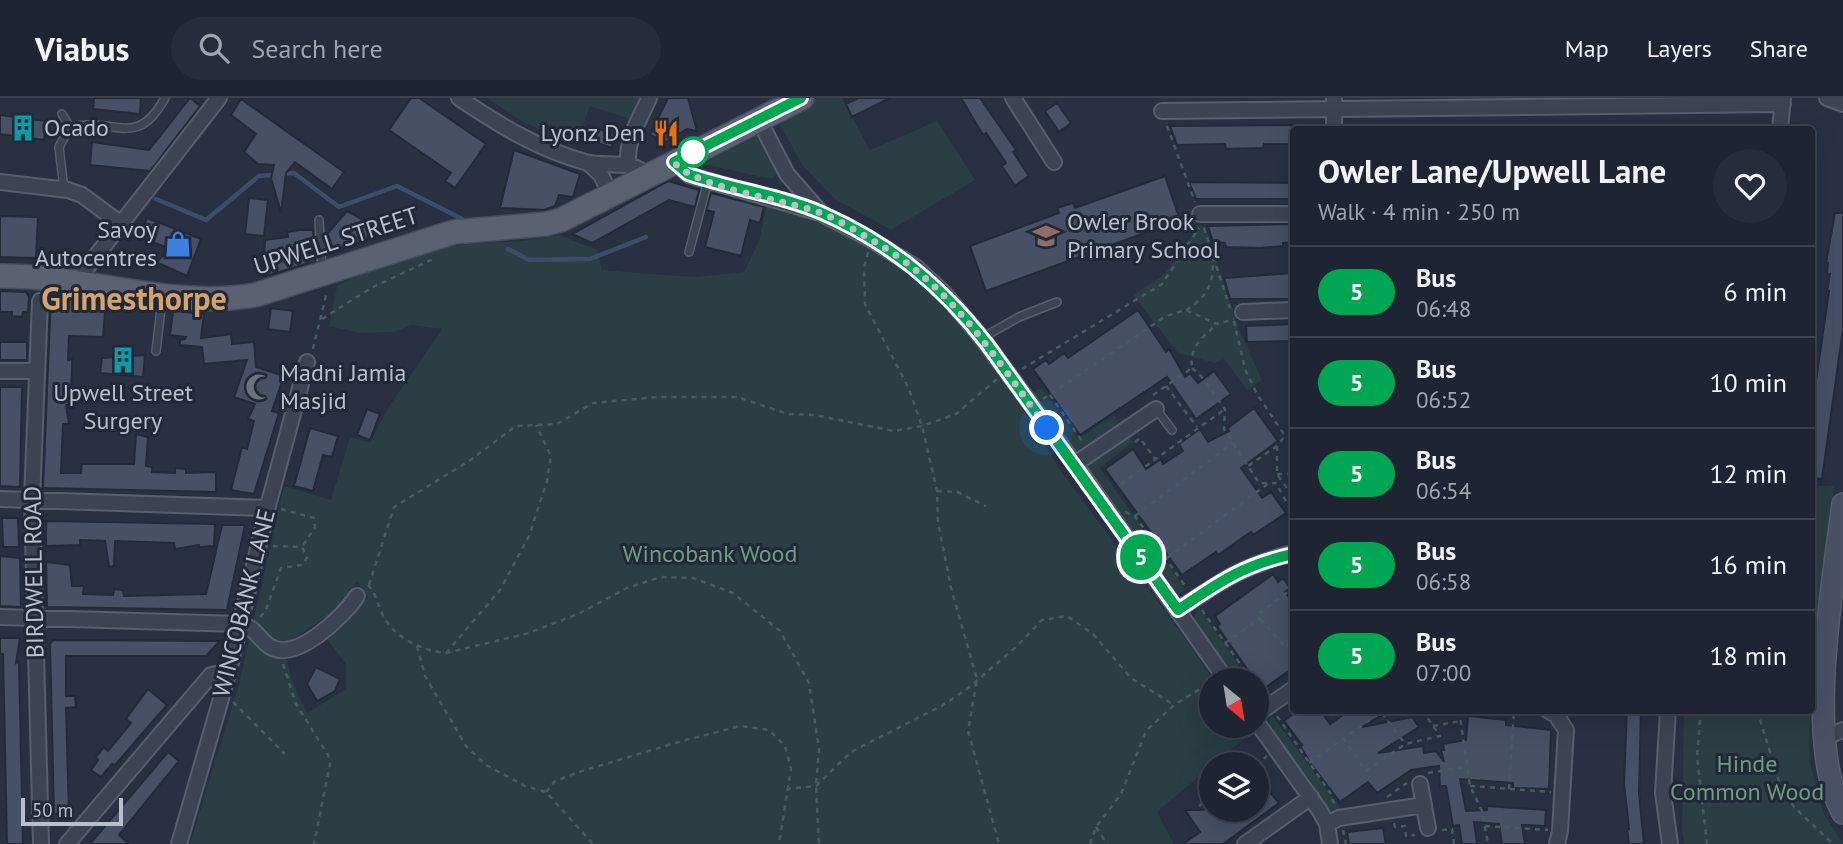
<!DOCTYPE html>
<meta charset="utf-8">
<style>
:root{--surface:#1e2432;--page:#262c3a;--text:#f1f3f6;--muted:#a1a4ac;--line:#3c414d}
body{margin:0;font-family:"PT Sans",sans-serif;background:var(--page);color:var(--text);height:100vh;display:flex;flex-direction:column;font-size:26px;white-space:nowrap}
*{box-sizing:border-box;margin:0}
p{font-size:23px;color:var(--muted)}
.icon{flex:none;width:38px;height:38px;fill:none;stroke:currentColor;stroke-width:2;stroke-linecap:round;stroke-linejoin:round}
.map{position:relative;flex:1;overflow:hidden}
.sheet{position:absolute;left:1290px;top:28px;width:525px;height:588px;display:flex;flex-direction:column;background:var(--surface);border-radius:7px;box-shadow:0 7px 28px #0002,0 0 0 2px var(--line)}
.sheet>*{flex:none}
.badge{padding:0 14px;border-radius:23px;font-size:24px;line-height:46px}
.needle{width:46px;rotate:150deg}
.buttons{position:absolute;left:1199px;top:570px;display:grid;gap:14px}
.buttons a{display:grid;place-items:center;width:70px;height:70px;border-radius:50%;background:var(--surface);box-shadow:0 7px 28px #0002,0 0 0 2px var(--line);font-size:35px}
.scale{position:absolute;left:21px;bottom:18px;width:102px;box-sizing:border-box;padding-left:7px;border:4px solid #b9bfcc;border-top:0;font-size:19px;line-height:24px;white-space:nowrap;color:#b9bfcc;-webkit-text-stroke:5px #212838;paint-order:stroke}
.you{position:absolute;width:35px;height:35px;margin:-18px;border:5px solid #fff;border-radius:50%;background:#1a73e8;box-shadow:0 0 0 10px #1a73e833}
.map>.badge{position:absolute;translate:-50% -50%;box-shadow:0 0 0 4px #fff}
.round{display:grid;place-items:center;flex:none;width:74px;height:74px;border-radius:37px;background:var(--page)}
.headline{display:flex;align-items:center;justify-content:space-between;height:119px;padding:0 28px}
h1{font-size:33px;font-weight:600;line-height:52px}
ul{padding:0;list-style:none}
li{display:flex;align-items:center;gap:21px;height:91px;padding:0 28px;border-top:2px solid var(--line)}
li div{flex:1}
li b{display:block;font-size:26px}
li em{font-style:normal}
li .badge{min-width:77px;font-weight:700;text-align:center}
header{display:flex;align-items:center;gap:42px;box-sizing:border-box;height:98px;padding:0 35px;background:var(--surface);border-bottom:2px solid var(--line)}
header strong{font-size:33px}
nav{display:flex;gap:38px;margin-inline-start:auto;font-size:24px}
.search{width:490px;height:63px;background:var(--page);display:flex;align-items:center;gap:18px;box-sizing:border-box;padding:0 24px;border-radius:38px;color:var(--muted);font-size:26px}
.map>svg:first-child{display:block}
</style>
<header>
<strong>Viabus</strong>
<div class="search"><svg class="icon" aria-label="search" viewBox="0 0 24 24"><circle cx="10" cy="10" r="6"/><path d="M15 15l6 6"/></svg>Search here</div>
<nav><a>Map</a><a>Layers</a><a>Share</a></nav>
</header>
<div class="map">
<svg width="1843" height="746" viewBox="0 0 1843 746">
<rect width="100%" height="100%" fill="#283042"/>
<path fill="#2a3e43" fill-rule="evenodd" d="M487,0h152l-9,21 -40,-13 -13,37 -52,-20z
M816,0h26l28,52 67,-29 38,59 -84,50 -56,-31 -32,-33 -27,-48z
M753,32l8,8 17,35 -7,6 -73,-16z
M767,105c73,18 142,62 192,118 27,31 57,78 80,113 9,13 15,28 25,41 50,69 103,135 150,206h-3v45h34l5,8 -93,78 17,32h-984l49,-160 45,-198 47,14 19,-63 20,6 18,-35 54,-79 -30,-4 -19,7 -33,1 -31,-7 8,-40 66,-33 74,-10 46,-2 36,-6 38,15 5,20 92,7 50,-5 15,-31zM357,483l11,16 -42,41 20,26v25l-39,24 -15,-32 -6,-25 8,-18 41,-27z
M1199,127l6,2 34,102 23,51 -15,10 -23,-31 -9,4 -37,-10 -45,-58 32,-21z
M1042,290l36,51 36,-24 19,27 -33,26 86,122 -9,5 -6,-4 -142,-199z
M1811,388h23l-23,188z
M1198,508l51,75h-12l-43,-60z
M1684,613h126l-1,48 14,53 20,32h-159l-2,-13z
M1271,616l6,8 65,88 -10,4 -63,-87z"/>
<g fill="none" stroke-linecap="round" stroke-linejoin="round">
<path stroke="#3e4c6b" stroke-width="4.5" d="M156,101l50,21 53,-44 35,-3 45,34 58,-21 65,33
M508,151l21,11 61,-1 56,-22"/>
</g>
<path fill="#475064" stroke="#232a3a" stroke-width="2" d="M94,0h47l-1,16 -47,-5z
M190,0l10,8 -50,65 -60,-6 2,-23 57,8z
M411,0h8l67,46 -31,44 -10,-7 6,-8 -62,-43z
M668,0h20l9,33 -10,-2 -28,17 -4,-9 -5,-2z
M858,0h32l-38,19 -6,-13z
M961,0h19l36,52 -3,2 16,24 -14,10 -13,-20 4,-3 -20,-30 -3,2z
M241,1l103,73 -12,17 -37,-27 -9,11 -5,40 -10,-35 3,-13 -16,-1 -14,-12 12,-18 -25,-19z
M1057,5l14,20 -12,9 -14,-21z
M0,17l46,6 -2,19 -44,-6z
M588,27l28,10 -5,13 -28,-11z
M1293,27v19h-29l-1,4 -37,1 -1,-5 -48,1 -7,-19z
M514,52l66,24 -7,23 -14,-2 -4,11 -11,4 -44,-2z
M1165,78l15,44 -194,71 -16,-45 89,-33 -2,-5 16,-5 2,5z
M668,83l31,9 -4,17 -26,-7 -77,43 -20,-9z
M1189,84l104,1v16h-97z
M711,95l53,14 -4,16 -10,-3 -9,36 -36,-9 9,-35 -8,-2z
M249,100l19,2 -4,36 -19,-2z
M347,113l22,12 -2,17 -40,13 -1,-18z
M1835,115h8v116l-21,150 -11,-1v-63l18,-124h-2l3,-17h-3l1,-11h-2z
M0,118l38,1 -2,41 -36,-1z
M147,120l54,21 -14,37 -31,-14 15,-13 -32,-12z
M1293,126v18l-10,1v3l-23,2 -34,-1 -1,-4 -12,-1 -5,-16z
M300,132h13l2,31 -52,16 2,-37 23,-3 -1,-5z
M1293,175v26h-63l-6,-21z
M0,193l26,1 3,5 -1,15h-5l-1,5 -10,-1v-4h-12z
M57,197l30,3 6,9 7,-7 6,1 -3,36 -34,-1 -1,24 4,-1v12l-2,33 -4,1 3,19h-6l-2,49h20l1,-9h52l2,-30 12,3 -2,29 6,1v5l23,1v-5l11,1v4l30,-1v20l-173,-4 7,-169 2,-21z
M271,210l22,3 -3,21 -22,-3z
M1138,212l28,42 3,-3 16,28 5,-4 8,10 16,-12 17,23 -35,25 -29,-42 -87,58 -47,-66 13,-9 3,4 15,-11 4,5z
M173,213l31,3 -3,24 30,-4 1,10 22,-2 2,25 28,9 -12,35 7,2 -25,81 -23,-4 11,-43 5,2 7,-28 -6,-2 7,-15 -21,-7 13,-37 -43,4 -2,-17 -22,-2v-5l5,-1 1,-2 -16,-2z
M1293,226v17l-46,1 -1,-16z
M0,244h27v18h-27z
M145,257l-2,22 -43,-4 2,-15z
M0,289h22l-2,100 -20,-1z
M1254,310l24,33 -37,27 21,30 9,-6 15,21 -33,22 -2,-3 -33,23 -2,-3 -34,23 -77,-106 28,-20 13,20 15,-10 2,5 20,-13 -4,-7 21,-15 8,13 21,-11 -1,-3z
M367,311l13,5 -10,26 -13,-5z
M310,330l28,8 -6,21 -9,-2 -10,36 -19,-5z
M2,420h16l1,29h-16z
M46,423l169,3 -1,22 -15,1v-2l-24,4 -1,-6 -59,-2 -1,25 -5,1 -4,-26 -25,-1v5l-34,1z
M222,427h23l-18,85 -180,-3 -1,-45 24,3 2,21h12l-1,8 30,1 1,-6 9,1 1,6 82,-2z
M0,458l20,2 1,49 -21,-1z
M1273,476l5,8 5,-4 7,10 -5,4 8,11v65l-31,22 -45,-64 3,-2 -5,-8z
M0,540h20l-4,25 3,-1 4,182h-16l-4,-190h-3z
M53,542l167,1 -14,15h-140v40h9l1,11 -10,1 3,105 -15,1 -4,-170z
M316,569l24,12 -5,12 -18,10 -10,-17z
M148,591l19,16 -52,60 -3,-1 -11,13 -10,-7 7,-10 -2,-3 8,-10 4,4 23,-28 -5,-4z
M1298,612h22l10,14 20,-14h40l-28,17 50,-10 7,10 -41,26 45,-7 1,7 12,-2 8,11 -3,-12h3l-1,-6 23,-4 2,-24 38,4v5l45,5 -2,59 -36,-1v-5l-53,-4 6,32 21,-1v-4l59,4 -1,16 -23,-1 3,19h-23l-3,-20 -25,-2 3,22h-15l-3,-19 -6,1 -7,-40h-6l-1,-20 -28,4 -34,23 -9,-11 -28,20 -29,-38 -11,-18 2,-1 -18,-24z
M1627,612h14l-2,83 5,51h-15l-2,-15h2l-5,-46z
M168,654l11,9 -60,74 10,9h-39z
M1256,678l23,27 -56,41h-40l17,-12 -15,-22h18l5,-3 3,3h45z
M1383,730l3,16h-37l-2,-12z"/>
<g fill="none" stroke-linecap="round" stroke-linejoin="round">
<g stroke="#575e6d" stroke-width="10">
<path id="service" d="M62,16l8,13
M64,91l-5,-42 11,-20c46,-10 66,23 95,-29
M319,122l3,50
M689,154l19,-71
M982,240l37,-21 38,-15
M156,253l6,-51
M1156,311l16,21"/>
</g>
<g stroke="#575e6d" stroke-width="18">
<path id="minor" d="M459,0c40,27 79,51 126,64 20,6 47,-4 62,14
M1013,0l41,64
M1827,0l16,6
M1162,13l621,-7
M758,20l29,56 33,38
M1334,32v-32
M1780,32l3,-32
M674,64l15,13 131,38 50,26 47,29 27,25 38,45 93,126 152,217
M588,65l13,12 10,21
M629,68c-5,-23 11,-47 20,-68
M0,84l68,8 14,5 39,29
M1200,116h93
M75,185l144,-185
M40,203l-8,198 9,345
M1243,214l50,-2
M0,273h36
M1075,366l81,-55
M0,401l267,9
M1178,512c41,-28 66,-45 115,-57
M0,519l240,7c15,3 18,14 29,22 26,18 75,-30 88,-50
M1547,612l9,5 10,15 -6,101 -3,13
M1668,612l-5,83 7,51
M1256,617l37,-26
M1256,623l64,90 7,13 3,20
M1824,640l19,-8
M1420,686l8,44
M1327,726l12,-6 85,-13
M67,746l144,-169 18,-4
M179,746l50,-173 39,-165 39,-144
M1245,746l66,-47"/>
</g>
<g stroke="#575e6d" stroke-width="24">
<path id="secondary" d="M1843,406c-10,78 -39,240 0,309"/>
</g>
<g stroke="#464c5c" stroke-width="26">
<path id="primary" d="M0,178c86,-1 169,34 255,19l199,-63 92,-8 15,-4 241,-122"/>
</g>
<path stroke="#485b60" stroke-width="2.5" stroke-dasharray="5 5" stroke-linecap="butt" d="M1167,28l28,76
M1204,130l26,80
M868,154l-4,16 1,36 44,85 13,37 15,65 1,31 13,66 26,91 -9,52 31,113
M1186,212c25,-16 27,-27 27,-55
M322,221l49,-31 62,-29
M1234,223l11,48 12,25 28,42 -8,10 -29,20
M313,251l14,-58
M1192,270l9,8 24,33 -1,20 35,54h17l17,31
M1022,271l140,-85 37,-56
M1166,288l31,41
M1050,297l34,49
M1153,297l39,-27c-3,-20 11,-32 25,-44
M1043,301l123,-83 20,-6 31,14 17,-5
M1135,344l5,-4 15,21
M1277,348v28l16,23
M1277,376h16
M1121,386l104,-75
M937,393l20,1 29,14
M281,411l33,9 1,9 -13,20
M1125,414l10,4 51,71
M1135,418l98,-73
M1167,460l102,-75
M368,487c9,9 10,23 17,34 12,20 39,32 61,34l83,-20 51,-20 47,-25 34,-11 32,1 40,15 47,38 29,52 10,66 -3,37 3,58
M369,487l25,-78 75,-46 47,-35 41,-2 36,-21 65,-6h79l51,17 27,1 79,16 28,-5 34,-12 41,-35
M1202,512l50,71
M260,519l5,-5 16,-44 21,-3 5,-7 -5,-11 -30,-1
M1260,521l25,28 8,-7
M1225,545l35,-24 -3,-4 36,-27
M417,548l8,30 41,70 20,19 39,21 21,6 47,52
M446,555l54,-63 29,-54 18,-55 4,-25 -15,-31
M283,566l13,40 32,51 2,9 -16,80
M1256,589l7,9
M233,604l52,52
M1459,612l11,76 12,25 6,33
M1701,612l-4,46 10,88
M1757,612l24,78 14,20 38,36
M1382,615l23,31
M1277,618l54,78 4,13
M1433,628l27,-5
M1343,640l23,33 39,-27 35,-8 -18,-26
M1309,665l72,-51
M1256,667l11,-9
M1428,675l38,-6
M1470,688l81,6
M786,691l30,-3 35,-34 92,-47 24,-16 49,-42 26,-27 25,-4 26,18 38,44 43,27
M1509,691l5,-79
M546,694l9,-11 27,-10 100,-30 58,-15 29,4 16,16 6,23 -12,75
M1387,699l20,-14
M1199,708l12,-9
M1394,725l1,4 10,-1 1,10 9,-1
M1485,728l63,4
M1096,729l11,17
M1343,732l3,14
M1442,732l10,-1 2,15
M1090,746l6,-17 25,-33 25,-63 28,-26 37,-23"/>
<use href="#service" stroke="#3c4352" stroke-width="7"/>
<use href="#minor" stroke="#3c4352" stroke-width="14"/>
<use href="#secondary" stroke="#4a5165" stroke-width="21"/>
<use href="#primary" stroke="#5a6272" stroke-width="23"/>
</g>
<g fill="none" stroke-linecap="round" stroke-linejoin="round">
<g stroke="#fff" stroke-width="16">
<path id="line" d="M801,0l-127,64 14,12c44,15 92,21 134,39 68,30 119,72 165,131l191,266c41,-28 65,-45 115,-56"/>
</g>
<use href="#line" stroke="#00a651" stroke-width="10"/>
<path stroke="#b9bfcc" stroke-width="7" stroke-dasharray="0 12.6" d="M693,54l-19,10c19,25 111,38 144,50 18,6 36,18 52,27 82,46 123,116 177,189"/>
</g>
<defs>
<g id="building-bare" transform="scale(2.1)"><path d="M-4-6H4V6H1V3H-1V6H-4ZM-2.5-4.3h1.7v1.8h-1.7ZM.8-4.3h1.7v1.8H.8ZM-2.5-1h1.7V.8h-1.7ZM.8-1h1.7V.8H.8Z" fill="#0f9aa8" stroke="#212838" stroke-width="2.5" paint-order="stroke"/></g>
<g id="restaurant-bare" transform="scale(2.1)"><path d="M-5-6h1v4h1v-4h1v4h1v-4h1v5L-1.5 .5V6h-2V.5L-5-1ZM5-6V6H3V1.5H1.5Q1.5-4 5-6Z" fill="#e8710a" stroke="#212838" stroke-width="2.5" paint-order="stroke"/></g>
<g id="school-bare" transform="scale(2.1)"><path d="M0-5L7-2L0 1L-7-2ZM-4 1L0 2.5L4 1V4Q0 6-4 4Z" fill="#8d6e63" stroke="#212838" stroke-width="2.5" paint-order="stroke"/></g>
<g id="shop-bare" transform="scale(2.1)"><path d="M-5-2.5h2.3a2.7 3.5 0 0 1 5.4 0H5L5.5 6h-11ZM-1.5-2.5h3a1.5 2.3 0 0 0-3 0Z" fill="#3f7fe0" stroke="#212838" stroke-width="2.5" paint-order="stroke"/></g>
<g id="mosque-bare" transform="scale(2.1)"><path d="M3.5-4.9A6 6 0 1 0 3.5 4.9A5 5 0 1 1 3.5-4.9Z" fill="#6b7280" stroke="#212838" stroke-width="2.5" paint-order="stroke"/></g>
</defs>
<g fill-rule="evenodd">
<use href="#building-bare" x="23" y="30"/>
<use href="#restaurant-bare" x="666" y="35"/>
<use href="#school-bare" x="1046" y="138"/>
<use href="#shop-bare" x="178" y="146"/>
<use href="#building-bare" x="123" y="262"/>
<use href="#mosque-bare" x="259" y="289"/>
</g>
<circle fill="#fff" stroke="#00a651" stroke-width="3.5" cx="693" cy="54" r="14"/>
<g text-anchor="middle" stroke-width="6" stroke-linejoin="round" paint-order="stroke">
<g font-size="24" fill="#b9bfcc" stroke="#212838" text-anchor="start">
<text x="44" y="38">Ocado</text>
<text x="645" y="43" text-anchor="end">Lyonz Den</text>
<text x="1067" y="132">Owler Brook<tspan x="1067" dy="28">Primary School</tspan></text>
<text x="157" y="140" text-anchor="end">Savoy<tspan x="157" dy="28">Autocentres</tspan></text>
<text x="280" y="283">Madni Jamia<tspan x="280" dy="28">Masjid</tspan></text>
<text x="123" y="303" text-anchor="middle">Upwell Street<tspan x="123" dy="28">Surgery</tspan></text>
</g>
<g font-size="24" fill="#b9bfcc" stroke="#212838">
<text transform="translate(336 143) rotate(-18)" y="8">UPWELL STREET</text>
<text transform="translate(34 474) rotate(-91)" y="8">BIRDWELL ROAD</text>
<text transform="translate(244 505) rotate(-76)" y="8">WINCOBANK LANE</text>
</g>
<g font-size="24" fill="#719c80" stroke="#212838">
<text x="710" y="464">Wincobank Wood</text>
<text x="1747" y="674">Hinde<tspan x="1747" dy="28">Common Wood</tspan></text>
</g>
<g font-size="32" font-weight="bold" fill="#d4a46c" stroke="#212838">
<text x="134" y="212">Grimesthorpe</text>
</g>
</g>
</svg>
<div class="buttons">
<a><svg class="needle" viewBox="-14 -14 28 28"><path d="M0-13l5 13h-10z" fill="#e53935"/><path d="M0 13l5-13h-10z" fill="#a1a4ac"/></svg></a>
<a><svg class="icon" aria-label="layers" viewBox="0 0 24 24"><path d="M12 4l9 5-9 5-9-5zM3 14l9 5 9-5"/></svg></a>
</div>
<div class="scale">50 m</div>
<div class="you" style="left:1047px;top:330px"></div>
<b class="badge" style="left:1141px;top:459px;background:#00a651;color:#fff">5</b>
<section class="sheet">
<div class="headline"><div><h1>Owler Lane/Upwell Lane</h1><p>Walk · 4 min · 250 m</p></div><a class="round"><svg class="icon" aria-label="heart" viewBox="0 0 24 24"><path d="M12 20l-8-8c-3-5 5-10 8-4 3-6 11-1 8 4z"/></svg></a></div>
<ul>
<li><span class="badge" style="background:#00a651;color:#fff">5</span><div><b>Bus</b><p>06:48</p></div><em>6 min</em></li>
<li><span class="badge" style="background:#00a651;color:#fff">5</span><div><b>Bus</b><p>06:52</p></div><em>10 min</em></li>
<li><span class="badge" style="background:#00a651;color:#fff">5</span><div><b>Bus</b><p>06:54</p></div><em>12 min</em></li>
<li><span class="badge" style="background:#00a651;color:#fff">5</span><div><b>Bus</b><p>06:58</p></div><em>16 min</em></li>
<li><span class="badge" style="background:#00a651;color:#fff">5</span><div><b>Bus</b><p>07:00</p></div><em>18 min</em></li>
</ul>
</section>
</div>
